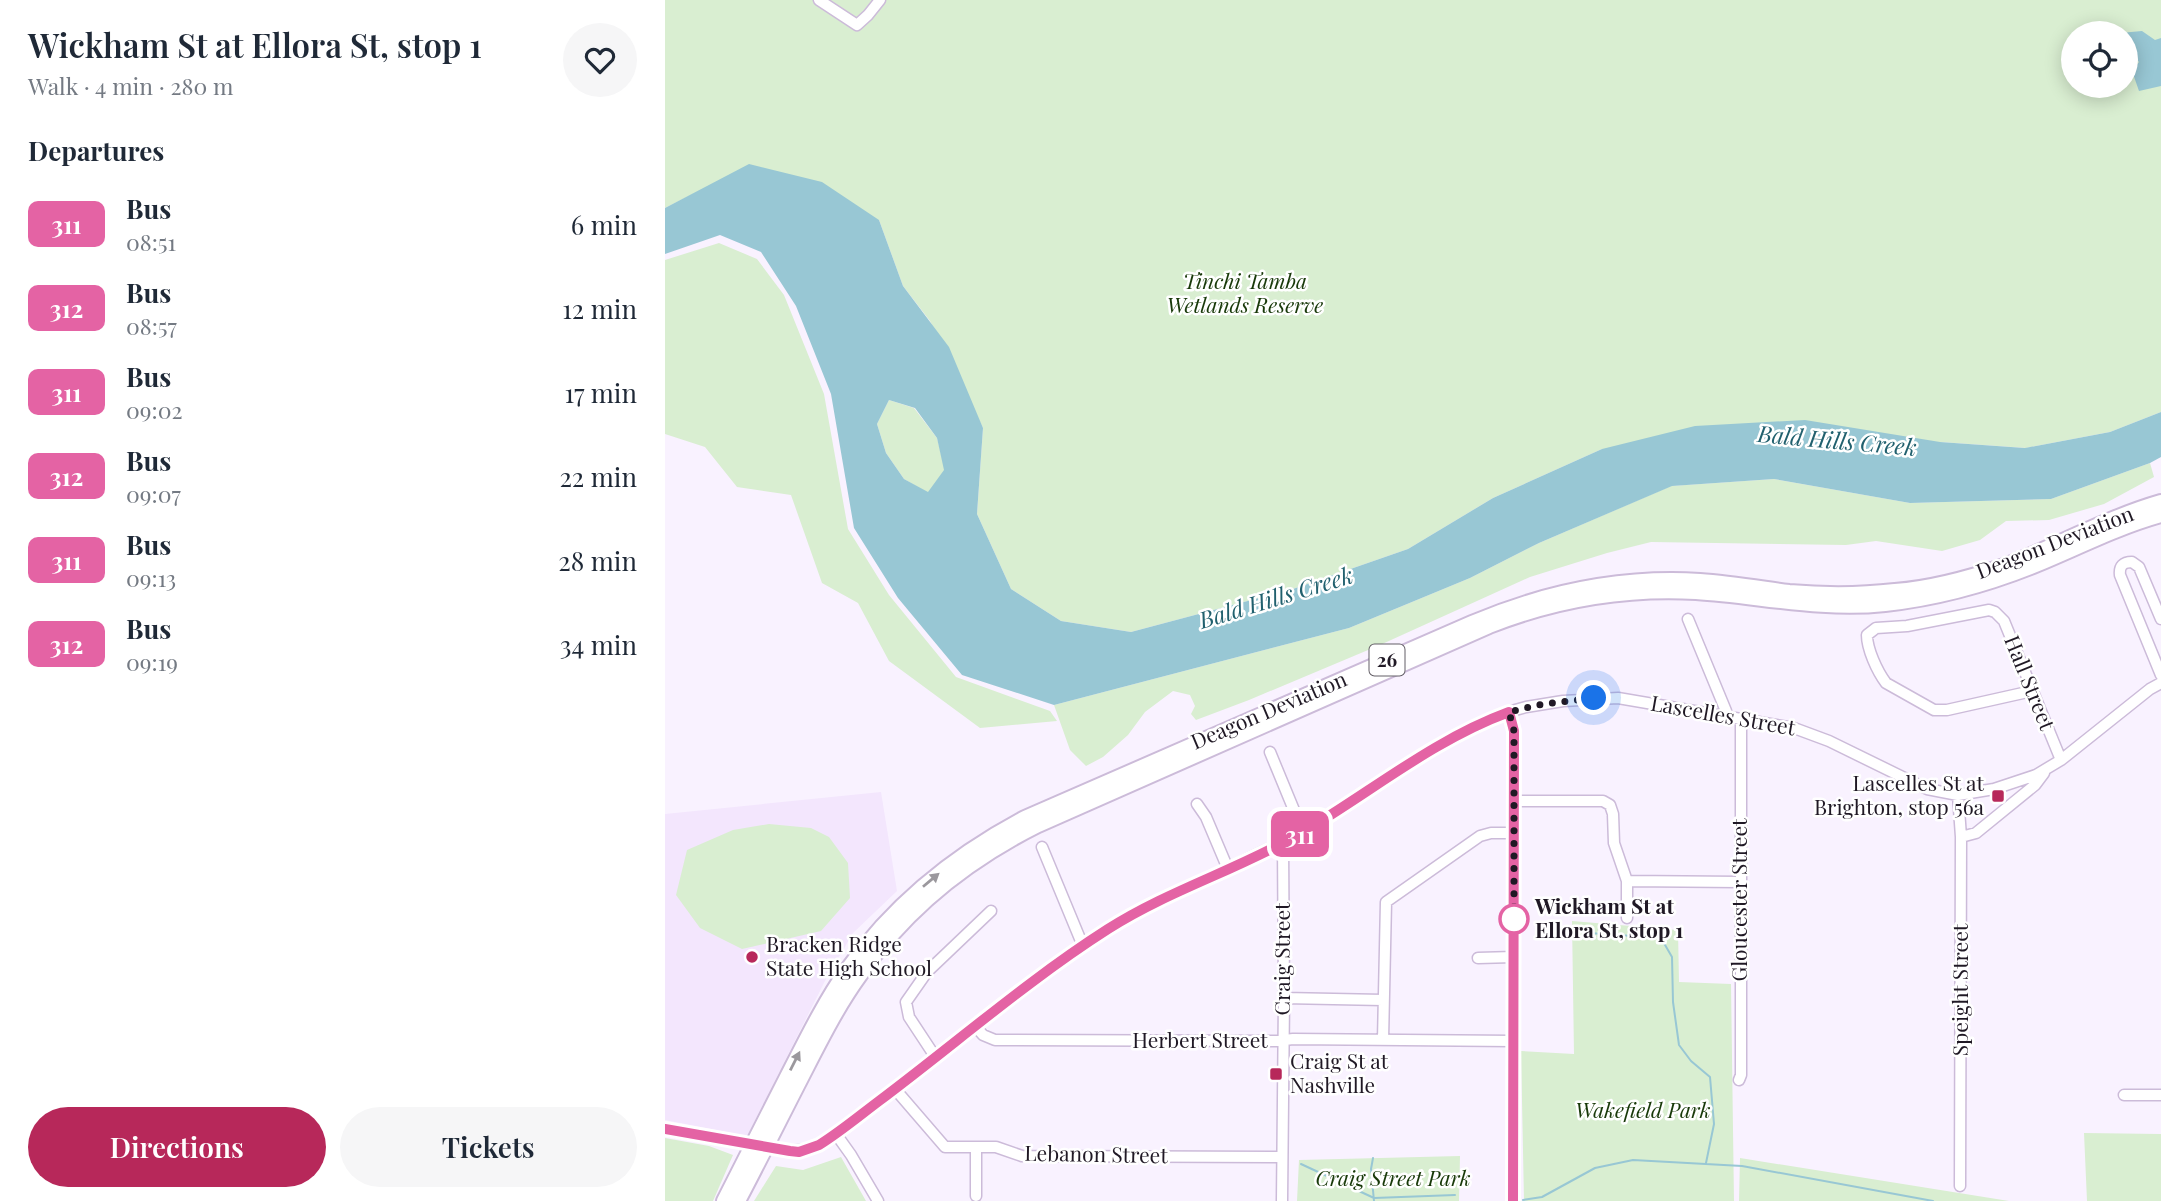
<!DOCTYPE html>
<meta charset="utf-8">
<style>
:root{--surface:#fff;--page:#f6f6f7;--text:#1f2937;--muted:#747a83;--accent:#b7285a}
body{margin:0;font-family:"Playfair Display",serif;background:var(--page);color:var(--text);height:100vh;display:flex;flex-direction:column;font-size:26px;white-space:nowrap}
*{box-sizing:border-box;margin:0}
p{font-size:23px;color:var(--muted)}
.icon{flex:none;width:38px;height:38px;fill:none;stroke:currentColor;stroke-width:2;stroke-linecap:round;stroke-linejoin:round}
.map{position:relative;flex:1;overflow:hidden}
.side{display:flex;flex-direction:column;background:var(--surface);width:665px}
.side>*{flex:none}
.badge{padding:0 14px;border-radius:10px;font-size:24px;line-height:46px}
.tools{position:absolute;left:1396px;top:21px;display:grid;gap:14px}
.tools a{display:grid;place-items:center;width:77px;height:77px;border-radius:50%;background:var(--surface);box-shadow:0 4px 18px #0003;font-size:35px}
.you{position:absolute;width:35px;height:35px;margin:-18px;border:5px solid #fff;border-radius:50%;background:#1a73e8;box-shadow:0 0 0 10px #1a73e833}
.map>.badge{position:absolute;translate:-50% -50%;box-shadow:0 0 0 4px #fff}
h2{padding:0 28px;font-size:26px;line-height:63px}
.round{display:grid;place-items:center;flex:none;width:74px;height:74px;border-radius:37px;background:var(--page)}
.headline{display:flex;align-items:center;justify-content:space-between;height:119px;padding:0 28px}
h1{font-size:33px;font-weight:600;line-height:52px}
.primary-button{display:flex;gap:14px;margin-top:auto;padding:14px 28px}
.primary-button a{flex:1;height:80px;border-radius:42px;background:var(--accent);color:#fff;font-size:28px;font-weight:600;line-height:80px;text-align:center}
.primary-button a+a{background:var(--page);color:var(--text)}
ul{padding:0;list-style:none}
li{display:flex;align-items:center;gap:21px;height:84px;padding:0 28px}
li div{flex:1}
li b{display:block;font-size:26px}
li em{font-style:normal}
li .badge{min-width:77px;font-weight:700;text-align:center}
main{display:flex;flex:1;min-height:0}
.map>svg:first-child{display:block}
</style>
<main>
<section class="side">
<div class="headline"><div><h1>Wickham St at Ellora St, stop 1</h1><p>Walk · 4 min · 280 m</p></div><a class="round"><svg class="icon" aria-label="heart" viewBox="0 0 24 24"><path d="M12 20l-8-8c-3-5 5-10 8-4 3-6 11-1 8 4z"/></svg></a></div>
<h2>Departures</h2>
<ul>
<li><span class="badge" style="background:#e463a4;color:#fff">311</span><div><b>Bus</b><p>08:51</p></div><em>6 min</em></li>
<li><span class="badge" style="background:#e463a4;color:#fff">312</span><div><b>Bus</b><p>08:57</p></div><em>12 min</em></li>
<li><span class="badge" style="background:#e463a4;color:#fff">311</span><div><b>Bus</b><p>09:02</p></div><em>17 min</em></li>
<li><span class="badge" style="background:#e463a4;color:#fff">312</span><div><b>Bus</b><p>09:07</p></div><em>22 min</em></li>
<li><span class="badge" style="background:#e463a4;color:#fff">311</span><div><b>Bus</b><p>09:13</p></div><em>28 min</em></li>
<li><span class="badge" style="background:#e463a4;color:#fff">312</span><div><b>Bus</b><p>09:19</p></div><em>34 min</em></li>
</ul>
<div class="primary-button"><a>Directions</a><a>Tickets</a></div>
</section>
<div class="map">
<svg width="1496" height="1201" viewBox="0 0 1496 1201">
<rect width="100%" height="100%" fill="#f9f2ff"/>
<path fill="#f3e6fd" d="M216,792l16,99 -44,42 -28,48 -78,155 -82,-16v-306z"/>
<path fill="#d9eed1" fill-rule="evenodd" d="M0,0h1496v412l-51,20 -84,16 -86,-6 -338,7 -109,49 -85,51 -115,40 -162,43 -70,-11 -50,-32 -34,-75 6,-86 -53,-107 -27,-35 -24,-66 -176,-31 -38,19zM1409,33h52v53h-52z
M54,243l38,16 27,36 40,99 24,135 41,66 67,82 94,34 7,10 -77,7 -91,-67 -31,-58 -36,-20 -31,-88 -54,-8 -32,-40 -40,-13v-174z
M224,400l25,8 23,30 8,32 -17,23 -24,-14 -18,-26 -9,-29z
M1485,463l4,14 -50,27 -55,16 -43,1 -26,19 -38,11 -66,-10 -30,4 -195,-3 -44,11 -77,24 -150,68 -131,55 -53,20 -5,-6 4,-8 -5,-11 -17,-4 -28,21 -17,23 -25,22 -17,9 -16,-16 -16,-45 295,-77 121,-50 69,-35 132,-57 103,-7 136,24 141,-4z
M104,824l42,4 18,9 19,26 2,35 -29,33 -79,18 -42,-21 -24,-33 11,-45 46,-20z
M907,921l106,9 1,52 52,2 3,217h-210l-3,-150 53,3z
M1419,1133l77,1v67h-74z
M0,1138l44,8 24,9 -20,46h-48z
M795,1156l-1,45h-162l2,-41z
M176,1157l25,44h-112l22,-35 27,4z
M1075,1158l269,43h-270z"/>
<path fill="#98c7d4" fill-rule="evenodd" d="M1477,31l13,9 6,-2v48l-22,5 -7,-20 7,-9 -6,-7 -7,1v-23h-6z
M84,164l73,18 57,38 24,66 46,61 34,81 -6,86 34,75 50,32 70,11 162,-43 115,-40 85,-51 109,-49 93,-23 110,-6 135,22 85,6 85,-16 51,-20v45l-11,6 -99,36 -141,4 -136,-24 -102,7 -133,57 -69,35 -121,50 -295,77 -92,-30 -64,-77 -44,-70 -23,-134 -35,-88 -35,-54 -41,-17 -55,19v-46zM224,400l26,8 22,30 7,32 -16,22 -24,-13 -18,-26 -9,-29z"/>
<g fill="none" stroke-linecap="round" stroke-linejoin="round">
<path stroke="#98c7d4" stroke-width="2" d="M924,933l72,5 11,19 1,45 6,43 12,16 19,16 4,47 -8,39
M708,1158l-2,11 3,32
M636,1164l73,34 81,-3
M858,1200l19,-3 53,-29 38,-8 109,6 191,35"/>
<g stroke="#ccbbd9" stroke-width="13">
<path id="minor" d="M154,0l38,25 11,-10 12,-15
M1023,619l38,92 -1,5
M1496,619l-22,-52 -7,-5c-9,0 -13,4 -12,13l41,100
M1367,691l-85,19h-13l-48,-27c-9,-12 -19,-34 -19,-48l9,-7 31,-2 82,-16 6,2 9,9 57,139
M843,712l6,19 -1,470
M605,752l33,80
M1293,795l3,42 -1,349
M849,801h89l7,4 3,9 1,29 13,38v37
M532,804l9,13 22,52
M1296,837l15,-4 59,-48 9,-12
M377,847l41,99
M962,881l113,1
M813,958l35,-1
M619,998l99,2
M311,1027l7,8 12,5 282,1 16,-2 220,2
M718,1040l3,-138 94,-66 11,-3h23
M271,1058l-27,-41 -3,-15 21,-30 64,-61
M1074,1080l2,-5v-356
M230,1089l50,58h51l26,9 260,1
M1459,1095h37
M0,1130l71,12
M171,1134l15,21 27,46
M116,1150c18,2 32,-1 47,-11l232,-177 48,-33 30,-17 165,-80 134,-86 31,-17 40,-17 18,-5 37,-6 55,-3 176,30 35,13 98,48 31,6 36,-6 42,-14 25,-15 89,-71 11,-6
M311,1196v-48
M617,1201l2,-203 -1,-155"/>
</g>
<g stroke="#ccbbd9" stroke-width="18">
<path id="highway" d="M59,1201c21,-41 42,-83 63,-124 19,-37 37,-74 60,-107 46,-65 108,-115 178,-152l447,-195c73,-31 148,-47 228,-42 30,2 59,7 89,11 35,3 71,3 106,-1 37,-3 74,-13 109,-25 53,-20 102,-48 157,-64
M73,1201c21,-40 41,-80 61,-119 19,-37 37,-74 61,-107 45,-65 108,-115 178,-150l451,-199c66,-26 136,-38 207,-34 63,4 125,19 189,12 54,-6 104,-20 153,-40 41,-17 80,-37 123,-49"/>
</g>
<use href="#minor" stroke="#fff" stroke-width="10"/>
<use href="#highway" stroke="#fff" stroke-width="14"/>
<g stroke="#ccbbd9" stroke-width="13" stroke-linecap="butt">
<path id="minor-bridge" d="M71,1142l45,8"/>
</g>
<use href="#minor-bridge" stroke="#fff" stroke-width="10"/>
</g>
<defs><path id="oneway-solid" d="M-6-.8H1V-3.2L6.5 0L1 3.2V.8H-6Z" transform="scale(1.75)"/></defs>
<g fill="#9b989d">
<use href="#oneway-solid" transform="translate(266 880) rotate(-40)"/>
<use href="#oneway-solid" transform="translate(130 1061) rotate(-63)"/>
</g>
<g fill="none" stroke-linecap="round" stroke-linejoin="round">
<g stroke="#fff" stroke-width="16">
<path id="line" d="M0,1129l125,22 9,1 20,-7c21,-13 40,-29 60,-44 76,-57 149,-121 229,-172 61,-39 132,-60 195,-97 68,-40 130,-92 206,-120l5,19 -1,470"/>
</g>
<use href="#line" stroke="#e463a4" stroke-width="10"/>
<path stroke="#201925" stroke-width="7" stroke-dasharray="0 12.6" d="M849,919v-188l-5,-19 34,-8 51,-6"/>
</g>
<g fill="#b7285a" stroke="#fff" stroke-width="2.5">
<rect x="1326" y="789" width="14" height="14" rx="3.5"/>
<circle cx="87" cy="957" r="7"/>
<rect x="604" y="1067" width="14" height="14" rx="3.5"/>
</g>
<circle fill="#fff" stroke="#e463a4" stroke-width="3.5" cx="849" cy="919" r="14"/>
<g text-anchor="middle" stroke-width="5" stroke-linejoin="round" paint-order="stroke">
<rect fill="#fff" stroke="#635e66" stroke-width="2" x="704.5" y="644.5" width="35" height="31" rx="5"/>
<g font-size="19" font-weight="bold" fill="#201925">
<text x="722" y="667">26</text>
</g>
<g font-size="21" font-style="italic" fill="#183909" stroke="#fff">
<text x="580" y="289">Tinchi Tamba<tspan x="580" dy="24">Wetlands Reserve</tspan></text>
<text x="978" y="1118">Wakefield Park</text>
<text x="728" y="1186">Craig Street Park</text>
</g>
<g font-size="21" fill="#201925" stroke="#fff">
<text transform="translate(1390 543) rotate(-21)" y="7">Deagon Deviation</text>
<text transform="translate(1364 683) rotate(68)" y="7">Hall Street</text>
<text transform="translate(604 711) rotate(-23)" y="7">Deagon Deviation</text>
<text transform="translate(1058 716) rotate(10)" y="7">Lascelles Street</text>
<text transform="translate(1075 900) rotate(-90)" y="7">Gloucester Street</text>
<text transform="translate(618 959) rotate(-90)" y="7">Craig Street</text>
<text transform="translate(1296 990) rotate(-90)" y="7">Speight Street</text>
<text x="535" y="1048">Herbert Street</text>
<text transform="translate(431 1155) rotate(1)" y="7">Lebanon Street</text>
</g>
<g font-size="21" fill="#201925" stroke="#fff" text-anchor="start">
<text x="1319" y="791" text-anchor="end">Lascelles St at<tspan x="1319" dy="24">Brighton, stop 56a</tspan></text>
<text x="101" y="952">Bracken Ridge<tspan x="101" dy="24">State High School</tspan></text>
<text x="625" y="1069">Craig St at<tspan x="625" dy="24">Nashville</tspan></text>
</g>
<g font-size="21" font-weight="bold" fill="#201925" stroke="#fff" text-anchor="start">
<text x="870" y="914">Wickham St at<tspan x="870" dy="24">Ellora St, stop 1</tspan></text>
</g>
<g font-size="23" font-style="italic" fill="#21606e" stroke="#fff">
<text transform="translate(1172 441) rotate(5)" y="8">Bald Hills Creek</text>
<text transform="translate(611 598) rotate(-17)" y="8">Bald Hills Creek</text>
</g>
</g>
</svg>
<div class="tools">
<a><svg class="icon" aria-label="locate" viewBox="0 0 24 24"><circle cx="12" cy="12" r="6"/><path d="M12 2v4M12 18v4M2 12h4M18 12h4"/></svg></a>
</div>
<div class="you" style="left:929px;top:698px"></div>
<b class="badge" style="left:635px;top:834px;background:#e463a4;color:#fff">311</b>
</div>
</main>
